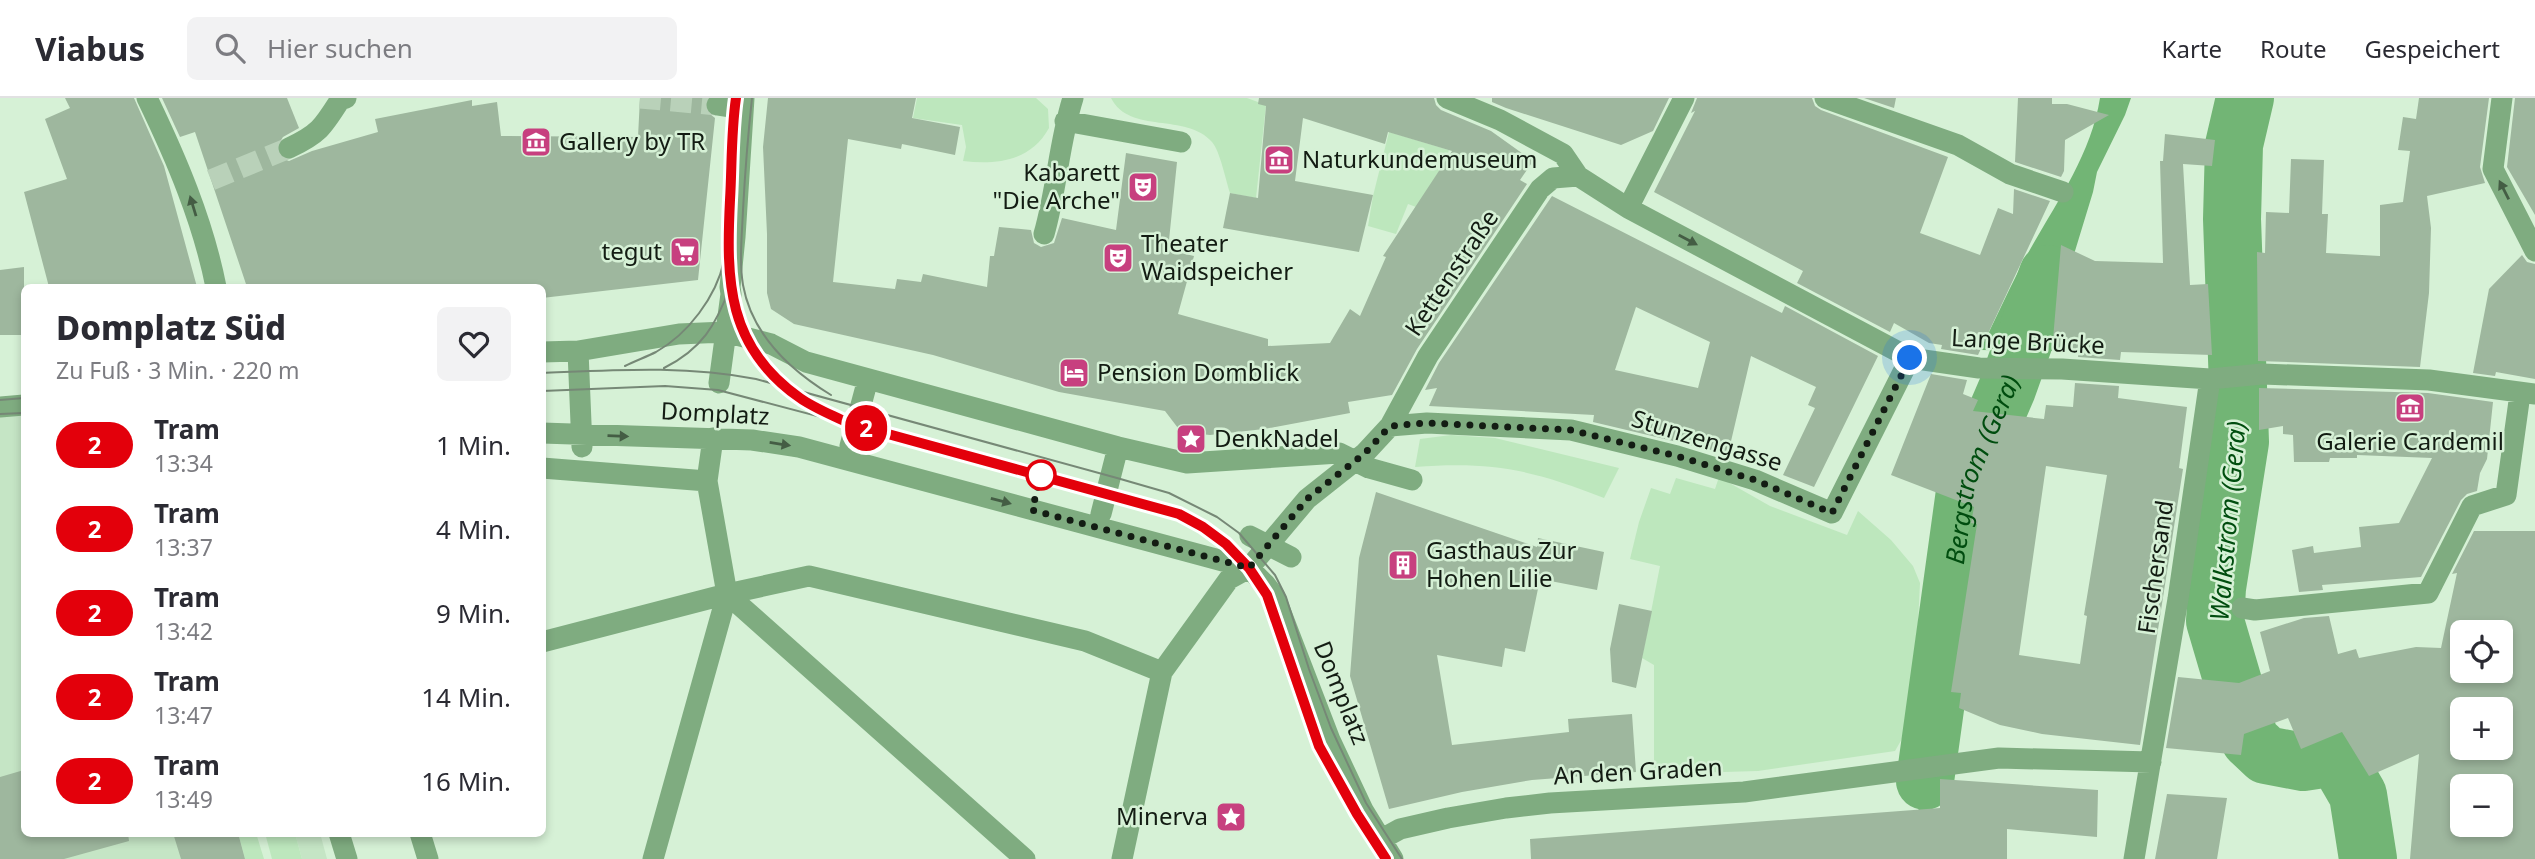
<!DOCTYPE html>
<html lang="de">
<meta charset="utf-8">
<style>
:root{--surface:#fff;--page:#f2f2f3;--text:#2b2b33;--muted:#7c7c81;--line:#e1e1e2}
body{margin:0;font-family:"Noto Sans",sans-serif;background:var(--page);color:var(--text);height:100vh;display:flex;flex-direction:column;font-size:26px;white-space:nowrap}
*{box-sizing:border-box;margin:0}
p{font-size:23px;color:var(--muted)}
.icon{flex:none;width:38px;height:38px;fill:none;stroke:currentColor;stroke-width:2;stroke-linecap:round;stroke-linejoin:round}
.map{position:relative;flex:1;overflow:hidden}
.drawer{position:absolute;left:21px;top:186px;width:525px;height:553px;display:flex;flex-direction:column;background:var(--surface);border-radius:10px;box-shadow:0 4px 10px #0003}
.drawer>*{flex:none}
.badge{padding:0 14px;border-radius:23px;font-size:24px;line-height:46px}
.fabs{position:absolute;left:2450px;top:522px;display:grid;gap:14px}
.fabs a{display:grid;place-items:center;width:63px;height:63px;border-radius:10px;background:var(--surface);box-shadow:0 4px 10px #0003;font-size:35px}
.you{position:absolute;width:35px;height:35px;margin:-18px;border:5px solid #fff;border-radius:50%;background:#1a73e8;box-shadow:0 0 0 10px #1a73e833}
.map>.badge{position:absolute;translate:-50% -50%;box-shadow:0 0 0 4px #fff}
.round{display:grid;place-items:center;flex:none;width:74px;height:74px;border-radius:10px;background:var(--page)}
.head{display:flex;align-items:center;justify-content:space-between;height:119px;padding:0 35px}
h1{font-size:33px;font-weight:800;line-height:52px}
ul{padding:0;list-style:none}
li{display:flex;align-items:center;gap:21px;height:84px;padding:0 35px}
li div{flex:1}
li b{display:block;font-size:26px}
li em{font-style:normal}
li .badge{min-width:77px;font-weight:700;text-align:center}
header{display:flex;align-items:center;gap:42px;box-sizing:border-box;height:98px;padding:0 35px;background:var(--surface);border-bottom:2px solid var(--line)}
header strong{font-size:33px}
nav{display:flex;gap:38px;margin-inline-start:auto;font-size:24px}
.search{width:490px;height:63px;background:var(--page);display:flex;align-items:center;gap:18px;box-sizing:border-box;padding:0 24px;border-radius:10px;color:var(--muted);font-size:26px}
.map>svg:first-child{display:block}
</style>
<header>
<strong>Viabus</strong>
<div class="search"><svg class="icon" aria-label="search" viewBox="0 0 24 24"><circle cx="10" cy="10" r="6"/><path d="M15 15l6 6"/></svg>Hier suchen</div>
<nav><a>Karte</a><a>Route</a><a>Gespeichert</a></nav>
</header>
<div class="map">
<svg width="2535" height="761" viewBox="0 0 2535 761">
<rect width="100%" height="100%" fill="#d6f1d6"/>
<path fill="#c5e5c5" d="M24,300v435h214l7,26h-245v-459z
M295,735h25l7,26h-25z"/>
<path fill="#bde7bd" d="M917,0h119l12,11 1,19c-18,33 -52,37 -86,33l3,-14 -4,-22 -49,-7z
M1111,0h136l19,7 -10,93 -26,-5c-4,-12 -10,-42 -18,-51 -26,-30 -82,-7 -101,-44z
M1389,34l60,18 -4,12 -29,45 -8,-3 -12,30 -28,-8 5,-30z
M1451,337l44,3 124,30 -15,30c-71,-28 -112,-37 -189,-31l5,-28z
M1719,379l51,29 77,29 11,-24 33,29 22,26 7,17 -2,40 -15,114 -8,14 -137,20 -104,3v-109l-12,-7 18,-92 -30,-7 9,-37 12,-34 19,6 6,-16 39,11z
M238,735h18l8,26h-19z
M265,735h30l7,26h-30z"/>
<path fill="#72b575" d="M2100,0h31l-6,17 -28,57 -4,20 -18,59 -18,45 -5,55 -72,-1c14,-27 26,-55 40,-82 29,-56 70,-107 80,-170z"/>
<g fill="none" stroke-linecap="round" stroke-linejoin="round">
<path stroke="#72b575" stroke-width="10" d="M1923,722l2,-39"/>
<g stroke="#72b575" stroke-width="58">
<path d="M2245,0l-11,47 -2,74 8,223 -23,146 -2,33 35,119 16,15 37,7 33,-5 22,38 10,64"/>
<path id="s1" d="M1925,683l41,-297 41,-95 41,-115"/>
</g>
</g>
<path fill="#9eb79e" fill-rule="evenodd" d="M65,0h69l30,68 33,121h-148l-25,-95 43,-13 -22,-60 25,-11z
M162,0h125l12,30 -16,9 -7,11 5,10 8,3 23,-10 66,-19 -3,-13 97,-19v6l25,-4 4,34 137,1 2,-39h66l-1,12 10,8 -17,162 -156,18v-11h-295l-52,-155 -15,5z
M768,0h148l-4,20 48,9 -5,28 -53,-11 -1,5 -53,-10 -15,143 62,7 2,-10 24,3 2,-8 64,13 3,-31h4l5,-29 32,3 3,13 7,4 13,-4 8,-25 54,12 10,-77 51,9 -9,88 26,6 -16,58 90,25v7l62,-3 20,-34 10,7 26,-59 -3,-1 69,-105 -64,-19 -3,12 -82,-26 -8,63 78,14 -14,57 -136,-24 7,-35 28,5 8,-92 -8,-2 1,-6h175l2,7 5,5 50,21 42,30 -13,19 7,4 -110,165 -25,46 -44,7 2,11 -86,16 -54,6 -29,-3 -16,-21 -106,-19 -126,-37 -139,-31 -23,-15 -4,-16v-59l-4,-87z
M1492,0h177l-16,33 -32,14 -115,-37 -14,-6z
M1697,0h115l3,8 6,4 127,47 -28,76 60,22 18,-47 15,6 1,-25 36,12 -72,154 -37,-6 1,-4 -13,-2 -35,-20 -4,9 -93,-49 6,-12 -149,-79 41,-81 -4,2z
M1864,0h32l-2,10z
M2018,0h34v6h15l42,11 -44,25 -1,31 -3,6 -46,-15z
M2419,0h70l-9,69 5,16 -58,13 4,32 -2,65 -9,74 -162,-6 -1,-109 8,1 1,-41 23,1 2,-54 33,1 -2,54h6l-2,39 54,3v-51l23,-3 7,-51 -12,-1 5,-33 13,2z
M2515,0h20v117l-28,-48z
M2165,36l50,6 -3,26 -29,-2 7,121 18,-1 4,71 -91,-3 -1,8 -42,-3 1,-6h-27l9,-106 34,16 68,2 -3,-102h3z
M1552,98l230,117 3,-7 93,50 -64,131 -31,-12 32,-67 -7,-3 8,-18 -65,-31 -23,98 -135,-32 1,-7 -165,-9 8,-18 -12,2 14,-27zM1636,209l74,35 -12,46 -83,-18z
M2522,157l5,7 8,2v115l-39,-7 -1,4 -22,-3 16,-84z
M24,169v68h-24v-65z
M1931,276l36,6 -4,14 15,6 -5,11 71,8 2,-14 27,2 2,-24 44,3 -1,12 69,9 -8,61 4,1 -43,276 -98,-11 -42,-9 -41,-17 2,-15 -10,-1 26,-168 -6,-1 3,-16 -83,-32zM2046,368l61,9 -23,140 3,1 -7,48 -61,-9z
M2259,290l169,5 65,9 -6,57 -7,14 -3,18 -10,3 -6,6 -40,77 -99,8 1,5 -24,2 -7,-42 21,-4 1,7 47,-6 -2,-20 40,-4 33,-65 -75,-3v3h-27l-1,4h-35l-1,-27 -10,-1v-8l-24,4z
M1376,394l161,55 1,-9 66,14 -7,38 -57,-11 -15,73 -20,-4 -3,19 -65,-12 15,90 117,-13 -1,-13 64,-5 4,58 -104,8 -70,12 -73,17 -39,-133 9,-118z
M2474,433h61v328h-125l9,-105 -50,22 -27,-44 -41,17 -13,-31 -44,16 -3,21 -75,-7 12,-71 61,6 31,-12 -10,-39 44,-14 25,-2 9,38 18,-5 3,9 57,-11 25,1 16,-75 -5,1zM2462,534h39v38h-39zM2462,611h39v38h-39zM2462,688h39v38h-39z
M1619,506l33,7 -16,77 -24,-6 -2,-33z
M24,672v63h104l1,8 -65,18h-64v-82z
M1940,681l158,11 -1,47 -90,-8v30h-476l-1,-20 410,-31z
M2167,696l60,4 -10,61h-62z
M173,735h65l7,26h-64z"/>
<g fill="none" stroke-linecap="round" stroke-linejoin="round">
<path stroke="#b9d1b9" stroke-width="21" stroke-dasharray="21 10" stroke-linecap="butt" d="M640,0l77,7
M211,82l78,-32"/>
<path stroke="#7fac80" stroke-width="21" d="M147,0c29,60 56,123 69,189
M1447,0l53,22 63,34 15,22 50,32 282,150 69,10 83,1 148,10 52,-5 167,6 106,14
M1825,0l133,47 52,29 53,18
M2502,0l-9,71 42,82
M717,7l25,4
M1065,23l116,21
M289,50c30,-14 34,-21 51,-48l6,-2
M1628,110l56,-110
M1044,136c13,-45 15,-92 29,-136
M578,253l4,96
M542,254l36,-1 101,-17 46,-2 46,12 35,18 312,85 69,16 152,-10 30,15 43,12
M719,285l12,-89 -1,-7 5,-50 9,-139
M0,309l24,-2
M1390,328l37,-3 144,7 106,26 78,24 77,33 78,-155
M542,335l210,7 47,7 450,121 16,16 10,13 55,143 33,70 30,49
M850,348l18,-67
M542,370l165,13
M1101,416l17,-67
M1250,438l41,21
M727,496l298,265
M2242,510l13,2 173,-17 44,-87 34,-11 14,-101
M542,544l185,-48 82,-18 276,65 77,31 67,-93 20,-11 58,-69 58,-46 25,-27 38,-70 112,-167 13,-11 25,-2
M339,735l8,26
M420,735l8,26
M1380,742l20,-11 48,-11 58,-10 44,-5 194,-11 255,-34 152,4
M653,761l74,-265 -20,-113 6,-43
M1122,761l40,-187
M2134,761l44,-260 32,-220"/>
<path stroke="#768876" stroke-width="2" d="M736,0c-4,30 -4,62 -5,92 -4,81 -9,135 54,196
M752,0c-4,37 -7,75 -9,112 -1,25 -4,51 0,75 9,50 47,85 88,110
M625,268c10,-5 21,-9 31,-14 32,-18 60,-55 68,-91
M664,270c38,-19 52,-43 66,-81
M542,275c73,-3 143,-8 214,6l361,99 52,15 48,24 22,16 36,42 11,22 23,72 22,59 35,75 36,56
M542,293l123,-5 53,4 323,85 138,39 24,13 23,17 23,24 18,27 52,151 38,68 29,45
M0,302l24,-2
M0,316l24,-1"/>
</g>
<defs><path id="oneway-solid" d="M-6-.8H1V-3.2L6.5 0L1 3.2V.8H-6Z" transform="scale(1.75)"/></defs>
<g fill="#445d44">
<use href="#oneway-solid" transform="translate(2504 92) rotate(-117)"/>
<use href="#oneway-solid" transform="translate(193 108) rotate(-107)"/>
<use href="#oneway-solid" transform="translate(1688 142) rotate(28)"/>
<use href="#oneway-solid" transform="translate(618 338) rotate(2)"/>
<use href="#oneway-solid" transform="translate(780 346) rotate(9)"/>
<use href="#oneway-solid" transform="translate(1001 403) rotate(15)"/>
</g>
<g fill="none" stroke-linecap="round" stroke-linejoin="round">
<g stroke="#fff" stroke-width="16">
<path id="line" d="M736,0c-5,34 -4,69 -6,102 -4,81 -3,147 70,198 14,10 32,17 48,25l331,91 24,13 23,17 23,24 18,27 52,151 38,68 29,45"/>
</g>
<use href="#line" stroke="#e3000b" stroke-width="10"/>
<path stroke="#131c13" stroke-width="7" stroke-dasharray="0 12.6" d="M1041,377l-9,35 217,58 58,-69 58,-46 25,-27 37,-3 144,7 106,26 78,24 77,33 78,-155"/>
</g>
<defs>
<g id="museum-square" transform="scale(1.575)"><rect x="-9" y="-9" width="18" height="18" rx="4" fill="#c7407f" stroke="#d6f1d6"/><path d="M0-6L6-3V-2H-6V-3ZM-5-1h2V3h-2ZM-1-1h2V3h-2ZM3-1h2V3H3ZM-6 4H6V6H-6Z" fill="#fff"/></g>
<g id="theatre-square" transform="scale(1.575)"><rect x="-9" y="-9" width="18" height="18" rx="4" fill="#c7407f" stroke="#d6f1d6"/><path d="M-5-5.5Q0-4 5-5.5V0Q5 5 0 6Q-5 5-5 0ZM-3.3-2.5H-1v1.5H-3.3ZM1-2.5H3.3v1.5H1ZM-2.8 1Q0 5.5 2.8 1Z" fill="#fff"/></g>
<g id="supermarket-square" transform="scale(1.575)"><rect x="-9" y="-9" width="18" height="18" rx="4" fill="#c7407f" stroke="#d6f1d6"/><path d="M-6-5.5h2.5l.6 2H6L4.5 2H-2.5L-4.4-4H-6ZM-1.5 3.2a1.3 1.3 0 1 0 .1 0ZM3 3.2a1.3 1.3 0 1 0 .1 0Z" fill="#fff"/></g>
<g id="hotel-square" transform="scale(1.575)"><rect x="-9" y="-9" width="18" height="18" rx="4" fill="#c7407f" stroke="#d6f1d6"/><path d="M-6-4.5h1.5V1H6V5H4.5V3h-9V5H-6ZM-4 0a1.8 1.8 0 1 1 3.6 0ZM.5 0V-2.5h3Q6-2.5 6 0Z" fill="#fff"/></g>
<g id="sight-square" transform="scale(1.575)"><rect x="-9" y="-9" width="18" height="18" rx="4" fill="#c7407f" stroke="#d6f1d6"/><path d="M0-6L1.8-2.2L6-1.7L2.9 1.2L3.7 5.4L0 3.3L-3.7 5.4L-2.9 1.2L-6-1.7L-1.8-2.2Z" fill="#fff"/></g>
<g id="building-square" transform="scale(1.575)"><rect x="-9" y="-9" width="18" height="18" rx="4" fill="#c7407f" stroke="#d6f1d6"/><path d="M-4-6H4V6H1V3H-1V6H-4ZM-2.5-4.3h1.7v1.8h-1.7ZM.8-4.3h1.7v1.8H.8ZM-2.5-1h1.7V.8h-1.7ZM.8-1h1.7V.8H.8Z" fill="#fff"/></g>
</defs>
<g fill-rule="evenodd">
<use href="#museum-square" x="536" y="44"/>
<use href="#museum-square" x="1279" y="62"/>
<use href="#theatre-square" x="1143" y="89"/>
<use href="#supermarket-square" x="685" y="154"/>
<use href="#theatre-square" x="1118" y="160"/>
<use href="#hotel-square" x="1074" y="275"/>
<use href="#museum-square" x="2410" y="310"/>
<use href="#sight-square" x="1191" y="341"/>
<use href="#building-square" x="1403" y="467"/>
<use href="#sight-square" x="1231" y="719"/>
</g>
<circle fill="#fff" stroke="#e3000b" stroke-width="3.5" cx="1041" cy="377" r="14"/>
<g text-anchor="middle" stroke-width="5" stroke-linejoin="round" paint-order="stroke">
<g font-size="24" fill="#131c13" stroke="#d6f1d6" text-anchor="start">
<text x="559" y="52">Gallery by TR</text>
<text x="1302" y="70">Naturkundemuseum</text>
<text x="1120" y="83" text-anchor="end">Kabarett<tspan x="1120" dy="28">"Die Arche"</tspan></text>
<text x="1141" y="154">Theater<tspan x="1141" dy="28">Waidspeicher</tspan></text>
<text x="662" y="162" text-anchor="end">tegut</text>
<text x="1097" y="283">Pension Domblick</text>
<text x="1214" y="349">DenkNadel</text>
<text x="2410" y="352" text-anchor="middle">Galerie Cardemil</text>
<text x="1426" y="461">Gasthaus Zur<tspan x="1426" dy="28">Hohen Lilie</tspan></text>
<text x="1208" y="727" text-anchor="end">Minerva</text>
</g>
<g font-size="24" fill="#131c13" stroke="#d6f1d6">
<text transform="translate(1452 175) rotate(-56)" y="8">Kettenstraße</text>
<text transform="translate(2028 244) rotate(3)" y="8">Lange Brücke</text>
<text transform="translate(715 316) rotate(3)" y="8">Domplatz</text>
<text transform="translate(1707 343) rotate(17)" y="8">Stunzengasse</text>
<text transform="translate(2156 469) rotate(-82)" y="8">Fischersand</text>
<text transform="translate(1341 595) rotate(68)" y="8">Domplatz</text>
<text transform="translate(1638 674) rotate(-3)" y="8">An den Graden</text>
</g>
<g font-size="26" font-style="italic" fill="#004d0f" stroke="#d6f1d6">
<text dy="9" stroke="none"><textPath href="#s1" startOffset="318">Bergstrom (Gera)</textPath></text>
<text transform="translate(2228 423) rotate(-85)" y="9">Walkstrom (Gera)</text>
</g>
</g>
</svg>
<div class="fabs">
<a><svg class="icon" aria-label="locate" viewBox="0 0 24 24"><circle cx="12" cy="12" r="6"/><path d="M12 2v4M12 18v4M2 12h4M18 12h4"/></svg></a>
<a>+</a>
<a>−</a>
</div>
<div class="you" style="left:1910px;top:260px"></div>
<b class="badge" style="left:866px;top:330px;background:#e3000b;color:#fff">2</b>
<section class="drawer">
<div class="head"><div><h1>Domplatz Süd</h1><p>Zu Fuß · 3 Min. · 220 m</p></div><a class="round"><svg class="icon" aria-label="heart" viewBox="0 0 24 24"><path d="M12 20l-8-8c-3-5 5-10 8-4 3-6 11-1 8 4z"/></svg></a></div>
<ul>
<li><span class="badge" style="background:#e3000b;color:#fff">2</span><div><b>Tram</b><p>13:34</p></div><em>1 Min.</em></li>
<li><span class="badge" style="background:#e3000b;color:#fff">2</span><div><b>Tram</b><p>13:37</p></div><em>4 Min.</em></li>
<li><span class="badge" style="background:#e3000b;color:#fff">2</span><div><b>Tram</b><p>13:42</p></div><em>9 Min.</em></li>
<li><span class="badge" style="background:#e3000b;color:#fff">2</span><div><b>Tram</b><p>13:47</p></div><em>14 Min.</em></li>
<li><span class="badge" style="background:#e3000b;color:#fff">2</span><div><b>Tram</b><p>13:49</p></div><em>16 Min.</em></li>
</ul>
</section>
</div>
